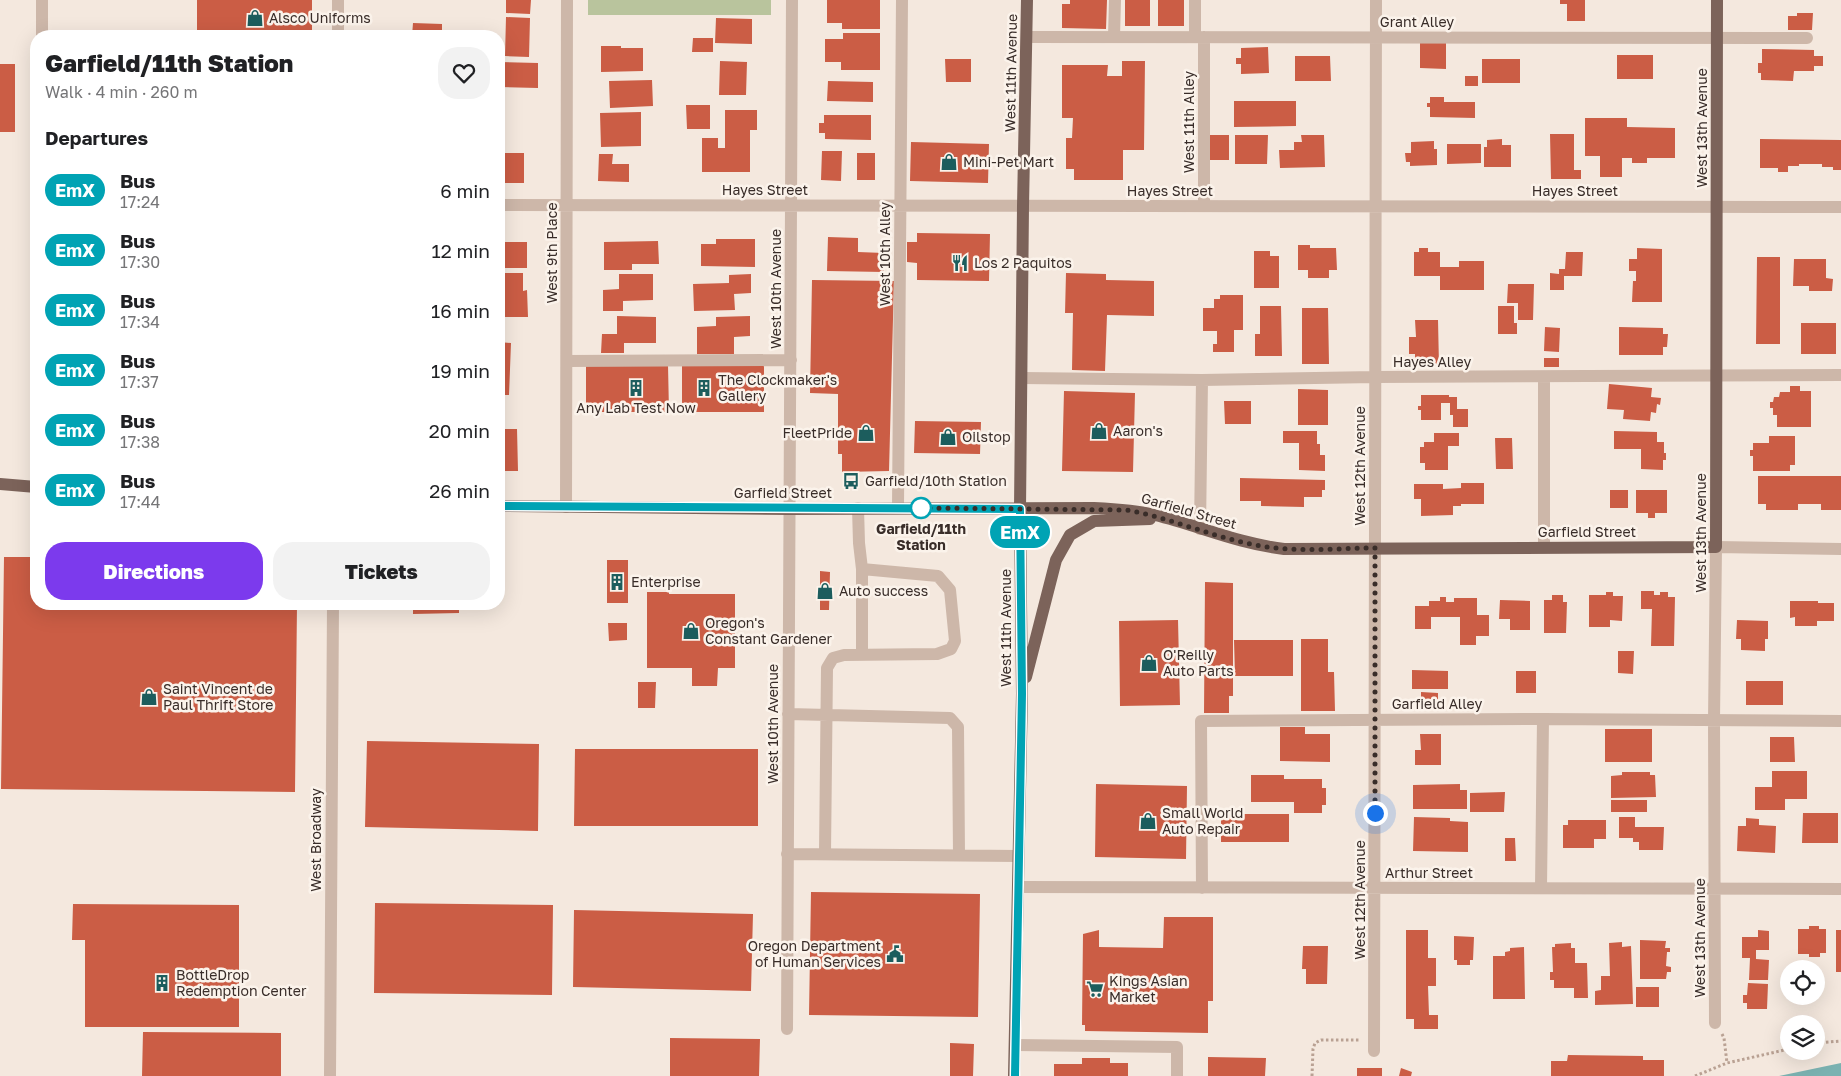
<!DOCTYPE html>
<meta charset="utf-8">
<style>
:root{--surface:#fff;--page:#f2f2f2;--text:#202124;--muted:#757577;--accent:#7c3aed}
body{margin:0;font-family:"Golos Text",sans-serif;background:var(--page);color:var(--text);height:100vh;display:flex;flex-direction:column;font-size:19px;white-space:nowrap}
*{box-sizing:border-box;margin:0}
p{font-size:16px;color:var(--muted)}
.icon{flex:none;width:28px;height:28px;fill:none;stroke:currentColor;stroke-width:2;stroke-linecap:round;stroke-linejoin:round}
.map{position:relative;flex:1;overflow:hidden}
.sheet{position:absolute;left:30px;top:30px;width:475px;height:580px;display:flex;flex-direction:column;background:var(--surface);border-radius:20px;box-shadow:0 5px 20px #0002}
.sheet>*{flex:none}
.badge{padding:0 10px;border-radius:16px;font-size:18px;line-height:32px}
.fabs{position:absolute;left:1780px;top:960px;display:grid;gap:10px}
.fabs a{display:grid;place-items:center;width:45px;height:45px;border-radius:50%;background:var(--surface);box-shadow:0 5px 20px #0002;font-size:25px}
.you{position:absolute;width:25px;height:25px;margin:-12px;border:4px solid #fff;border-radius:50%;background:#1a73e8;box-shadow:0 0 0 8px #1a73e833}
.map>.badge{position:absolute;translate:-50% -50%;box-shadow:0 0 0 2px #fff}
h2{padding:0 15px;font-size:19px;line-height:45px}
.round{display:grid;place-items:center;flex:none;width:52px;height:52px;border-radius:20px;background:var(--page)}
.summary{display:flex;align-items:center;justify-content:space-between;height:85px;padding:0 15px}
h1{font-size:24px;font-weight:800;line-height:38px}
.primary-button{display:flex;gap:10px;margin-top:auto;padding:10px 15px}
.primary-button a{flex:1;height:58px;border-radius:20px;background:var(--accent);color:#fff;font-size:20px;font-weight:800;line-height:58px;text-align:center}
.primary-button a+a{background:var(--page);color:var(--text)}
ul{padding:0;list-style:none}
li{display:flex;align-items:center;gap:15px;height:60px;padding:0 15px}
li div{flex:1}
li b{display:block;font-size:19px}
li em{font-style:normal}
li .badge{min-width:55px;font-weight:700;text-align:center}
.map>svg:first-child{display:block}
</style>
<div class="map">
<svg width="1841" height="1076" viewBox="0 0 1841 1076">
<rect width="100%" height="100%" fill="#f4e8de"/>
<path fill="#b9c49d" d="M588,0h183v15h-183z"/>
<path fill="#7bb2b1" d="M1841,1063v13h-62z"/>
<path fill="#cb5d45" d="M197,0h115v36h-115z
M506,0h25l-1,14 -24,-1z
M827,0h53v29h-38v-6h-15z
M1070,0h37l-1,29 -44,-1v-24h8z
M1125,0h25v26h-25z
M1158,0h26v26h-26z
M1560,0h25v21h-18v-17h-7z
M1797,13h16l-1,17h-24v-14h9z
M506,17l24,1 -1,39 -24,-1z
M716,18l36,1v25l-37,-1z
M413,23l29,1v12h-30z
M843,33h37v37h-39v-8h-16v-23h18z
M693,38h20v14h-21z
M1420,43h26v26l-26,-1z
M601,46h20v2h22v23l-42,1z
M1268,47l1,26 -28,1v-10h-5v-6h5v-10z
M1762,49l52,1v6h9v10h-9v5h-20l-1,10 -32,-1v-7h-3v-10h4z
M1617,55h36v24h-36z
M1295,56h35l1,25h-36z
M945,59h26v23h-25z
M1482,59h38v24h-38z
M720,61l27,1 -1,33h-27z
M1122,61h23l-1,89h-21v30h-49v-11h-8v-31h6l1,-20h-11v-53h46l-1,11h15z
M499,62l39,1v25l-39,-1z
M0,64h15v68h-15z
M1465,76h13v10h-13z
M652,80l1,26 -43,2 -1,-27z
M828,81l45,1v20l-46,-1z
M1430,97h14v5h31v16l-45,-1v-10h-3v-4h3z
M1234,101h62v25l-62,1z
M686,105h24v24h-23z
M725,110h32v20h-7v42h-48v-34h16v10h7z
M641,112v34l-40,1 -1,-34z
M824,115h47v25l-46,-1v-6h-6v-10h5z
M1585,118h42v9l48,1v30h-28v5h-15v-5h-10v19h-22v-21h-15z
M1550,134h24v36h7v9h-30z
M1210,135h19v25h-19z
M1235,135h33l-1,29h-32z
M1301,135h23l1,32 -45,1 -1,-18h15v-8h8z
M1502,139v6h9v22h-27v-20h3v-7z
M1760,139l81,1v30h-8v-3h-11v-3h-23v2h-11v6h-10v-4h-18z
M1434,141v8h3v16l-27,1v-4h-4l-1,-9h6v-11z
M911,142l78,2 -1,39 -78,-2z
M1447,144h34v19l-34,1z
M822,151h20l-1,30 -20,-1z
M499,153h25v30h-25z
M857,153h18v27h-18z
M599,154h14l-1,10h17v18l-31,-1z
M917,233l73,1 -1,47 -72,-1v-17l-10,-1v-20h10z
M828,237l30,1v14l26,1v19l-57,-1z
M716,239h39v28l-54,-1v-22h15z
M658,241l1,23h-27v6h-28v-28z
M499,242h28v26h-28z
M1298,245h12v3h26l1,22h-8v8h-21v-8h-10z
M1419,248h9v4h12v15h19v-6h25v29h-44v-14h-26v-24h5z
M1637,248l25,1v53h-30l1,-21h3v-10h-7v-12h8z
M1254,251h16v5h9v32h-25z
M1566,252h17l-1,24h-18v14h-14v-17l9,1v-5h6z
M1757,257h23v87h-24z
M1794,259h32v19l7,1 -1,12h-23v-5h-16z
M499,273h24v18l4,-1 1,27h-29z
M1066,273l40,1v6l48,1v35l-47,-1 -2,56 -33,-1 1,-57h-8z
M619,274h34v26l-30,1v10h-20v-21l16,-1z
M751,274v19l-17,1 1,16 -41,1 -1,-27 36,-1v-8z
M812,280l82,1 -5,190 -47,1v-18h-4v-60l-28,-1z
M1508,284h26l-1,36h-15v-17h-11z
M1220,295h23v35h-9v22h-21v-8h4v-13h-14v-23h11v-9h6z
M1260,306h21l1,50h-27v-22h5z
M1498,306h16v17h3v11h-19z
M1302,308h26l1,56h-27z
M617,316l39,1v26h-32v10h-23l1,-19h15z
M750,316v20l-16,1v17h-37v-27l19,-1v-9z
M1415,320h23l1,46h-24v-12h-6v-17h7z
M1801,323h35v31h-35z
M1545,327l15,1 -1,24 -15,-1z
M1619,327l44,1v6h5l-1,13h-4v8h-44z
M499,342l12,1 -2,52h-10z
M1544,358h15v9h-15z
M682,364l82,1v47h-82z
M586,365h82l1,47h-83z
M1609,384l43,4 -1,9 10,1 -1,7 -3,-1 -1,9 -5,-1 -1,9 -27,-2 1,-9 -17,-1z
M1790,386h10v5h11v36h-34v-12h-4v-7h-3v-6h3l1,-5h5l1,-5h10z
M1298,389l30,1v35h-30z
M1064,391l71,2 -2,79 -71,-1z
M1421,395h28v2h8v12h11v18h-15v-12h-3v-12h-9v17h-20v-10h-3v-4h3z
M1224,401h27v23h-26z
M915,421l66,1 -1,32 -66,-1z
M499,429h18l1,42h-19z
M1283,431h34v13h3v11h5v16l-26,-1v-27h-16z
M1614,431l43,1v10h7v11h2v7h-3v10l-22,-1v-20h-27z
M1434,433h25v13h-11v24h-23v-7h-5v-16h4v-5h10z
M1769,436h26v29h-5v6h-37v-15h-3v-6h3v-7h16z
M1495,438h17l1,31h-17z
M1758,476h83v34h-20v-6h-23v6h-32v-6h-8z
M1240,478l85,2v10h-3v7h-18v10l-43,-1v-5h-21z
M1461,483h23v21h-23v2h-8v9l-32,1v-17h-7v-15h29v5l18,-1z
M1610,490h18v18h-18z
M1636,490h31v23h-12v5h-7v-5h-12z
M4,557h32v47h261l-2,188 -294,-3z
M607,560h21v43h-21z
M820,571l10,1 -1,38h-9z
M1205,582l28,1v113h-4v17h-25z
M1641,591h13v4h6v-3h8v5h7l-1,49h-23l1,-37h-11z
M647,592h22v2h66v74h-17l-1,18h-25v-18h-45z
M1606,592h7v4h10l-1,25 -12,-1v7h-21v-32h17z
M1552,595h11v7h4l-1,31h-22v-33h8z
M1440,597h6v5h8v-4h23v17h12v21h-13v9h-16v-28h-29v12h-16v-23h14v-5h11z
M1500,600l30,1v29h-20v-11h-11z
M1790,601h28v2h16v18h-17v5h-22v-9l-5,1z
M413,604h46v9l-46,1z
M1178,620l2,85 -60,1 -1,-85z
M1737,620l31,1v18h-3v12l-24,-1v-11h-5z
M608,623h19v17l-18,1z
M1301,639h27v33h6l1,39h-34z
M1234,640h59v36h-58z
M1618,651h16l-1,23 -15,-1z
M1412,670l36,1v18h-36z
M1516,671h20v22h-20z
M1746,681h37v24h-37z
M638,682h18l-1,26h-17z
M1421,692l17,1v14h-17z
M1280,727h25v7h25v28l-50,-1z
M1605,729h47v33h-47z
M1420,734h21v31h-26v-15h6z
M1770,737h24l1,25h-25z
M367,741l172,3 -1,87 -173,-4z
M575,749h183v77h-184z
M1772,771h35v28h-22v11h-30v-23h17z
M1622,772h28v3h5l1,22 -45,1v-22l11,-1z
M1251,775h33v4h38v9h4v17h-4v8h-28v-11h-43z
M1096,784l91,2 -1,73 -91,-2z
M1460,784v6h7v19h-54v-24z
M1505,792l-1,20h-34v-19z
M1611,800h36v12h-36z
M1803,813h35v30h-36z
M1221,814h68v28h-68z
M1414,817l36,1v3l18,1v30l-55,-1z
M1619,817h16v10h29l-1,23h-24v-8h-6v-4h-14z
M1746,818l13,1v6l17,1 -1,27 -38,-2 1,-25h8z
M1568,820h38v19h-12v9h-31v-23h5z
M1505,838h10l1,23h-11z
M811,892l169,2 -2,123 -169,-2z
M375,903l178,2 -1,90 -178,-2z
M73,904l166,1v122h-154v-87h-13z
M574,910l179,4 -2,77 -178,-4z
M1164,917h49v84h-5v32l-123,-2v-6h-3l1,-91 16,-4v17l64,1z
M1809,926h10v3h7v24h-6v4h-11v-3h-11v-25h11z
M1406,930h22v28h8v28h-8l1,29h9v14h-24v-10h-8z
M1758,930l11,1v19h-13v9l13,1 -1,20h-19l1,-22h-8v-21h16z
M1836,930h5v42h-5z
M1454,936l20,1 -1,23h-3v5h-13v-5h-3z
M1640,940l26,1 -1,7h5v4h-3l-1,14 5,1v5h-4l-1,7h-26z
M1622,942v5l9,-1 2,58 -38,1v-14l6,-1v-14h9l-1,-33z
M1571,943v5h4v15h12l1,35h-14v-10h-20v-8h-4v-8h3l-1,-25h3v-3z
M1303,946h25l-1,38h-21v-15h-4z
M1524,947l1,52h-32v-43h12v-4l5,-1v-3z
M1748,983l20,1 -1,25h-20v-6h-4v-8h4z
M1636,987h23v20h-23z
M143,1032l138,1v43h-139z
M670,1038l90,1 -1,37h-89z
M950,1043l24,1 -1,32h-23z
M1568,1055l75,1v4h21v16h-113v-15h16z
M1208,1057l58,1 -1,18h-57z
M1082,1058h28v5h18v13h-74v-12h28z
M1357,1068h25v8h-25z
M1401,1068l11,4 -1,4h-12z"/>
<g fill="none" stroke-linecap="round" stroke-linejoin="round">
<path stroke="#b9a193" stroke-width="3" stroke-dasharray="2.5 2.5" stroke-linecap="butt" d="M1722,1034l2,4 3,25
M1816,1043l25,-2
M1312,1076l1,-27 2,-6 6,-3h39
M1695,1076l32,-13 62,-14"/>
<path stroke="#cdb7a9" stroke-width="12" d="M42,36v-36
M338,36v-36
M1027,37l780,1
M1114,37l1,-37
M1195,37v-37
M1204,37v169
M499,205l1342,2
M567,361l224,-1
M1022,378l180,2 173,-3 466,-2
M1544,378v169
M566,507l1,-507
M858,508l1,35 3,26
M898,508l4,-508
M1200,529l2,-149
M788,714l162,4 8,9 1,128
M787,854l231,2
M825,854l2,-186 6,-10 11,-3 93,-1 14,-5 4,-8 -5,-51 -12,-14 -76,-7v85
M1018,887l823,2
M1202,888l-1,-167 342,-2 298,2
M1541,888l2,-169
M1715,1023l-1,-303 2,-173 125,2
M787,1029l5,-1029
M1015,1045l162,2v29
M1374,1051l2,-1051
M330,1076l3,-472"/>
<path stroke="#7c635a" stroke-width="12" d="M0,484l36,3
M499,506l290,3 305,-1c21,1 41,2 61,7 45,11 81,28 129,34l432,-2 1,-547
M1026,677l30,-117 14,-25 24,-14 56,-2
M1014,1076l8,-382 -2,-185 3,-303 4,-206"/>
</g>
<g fill="none" stroke-linecap="round" stroke-linejoin="round">
<g stroke="#fff" stroke-width="11">
<path id="line" d="M499,506l521,3 2,185 -7,382"/>
</g>
<use href="#line" stroke="#00a3b4" stroke-width="8"/>
<path stroke="#392d29" stroke-width="5" stroke-dasharray="0 9" d="M921,508l206,2c44,8 85,27 129,35 39,8 80,3 119,3v265"/>
</g>
<defs>
<g id="shop-bare" transform="scale(1.35)"><path d="M-5-2.5h2.3a2.7 3.5 0 0 1 5.4 0H5L5.5 6h-11ZM-1.5-2.5h3a1.5 2.3 0 0 0-3 0Z" fill="#1c5d5d" stroke="#fbf3eb" stroke-width="2.5" paint-order="stroke"/></g>
<g id="restaurant-bare" transform="scale(1.35)"><path d="M-5-6h1v4h1v-4h1v4h1v-4h1v5L-1.5 .5V6h-2V.5L-5-1ZM5-6V6H3V1.5H1.5Q1.5-4 5-6Z" fill="#1c5d5d" stroke="#fbf3eb" stroke-width="2.5" paint-order="stroke"/></g>
<g id="building-bare" transform="scale(1.35)"><path d="M-4-6H4V6H1V3H-1V6H-4ZM-2.5-4.3h1.7v1.8h-1.7ZM.8-4.3h1.7v1.8H.8ZM-2.5-1h1.7V.8h-1.7ZM.8-1h1.7V.8H.8Z" fill="#1c5d5d" stroke="#fbf3eb" stroke-width="2.5" paint-order="stroke"/></g>
<g id="bus-bare" transform="scale(1.35)"><path d="M-5-6H5V4H4V6H2V4H-2V6H-4V4H-5ZM-3.5-4V0h7V-4ZM-3.5 1.2v1.5H-2V1.2ZM2 1.2v1.5H3.5V1.2Z" fill="#1c5d5d" stroke="#fbf3eb" stroke-width="2.5" paint-order="stroke"/></g>
<g id="civic-bare" transform="scale(1.35)"><path d="M-.6-6.5H3V-4.5H.6V-3L4-1V1h2V6H-6V1h2V-1L-.6-3ZM-1.2 2.5V6h2.4V2.5Z" fill="#1c5d5d" stroke="#fbf3eb" stroke-width="2.5" paint-order="stroke"/></g>
<g id="supermarket-bare" transform="scale(1.35)"><path d="M-6-5.5h2.5l.6 2H6L4.5 2H-2.5L-4.4-4H-6ZM-1.5 3.2a1.3 1.3 0 1 0 .1 0ZM3 3.2a1.3 1.3 0 1 0 .1 0Z" fill="#1c5d5d" stroke="#fbf3eb" stroke-width="2.5" paint-order="stroke"/></g>
</defs>
<g fill-rule="evenodd">
<use href="#shop-bare" x="255" y="18"/>
<use href="#shop-bare" x="949" y="162"/>
<use href="#restaurant-bare" x="960" y="263"/>
<use href="#building-bare" x="636" y="388"/>
<use href="#building-bare" x="704" y="388"/>
<use href="#shop-bare" x="1099" y="431"/>
<use href="#shop-bare" x="866" y="433"/>
<use href="#shop-bare" x="948" y="437"/>
<use href="#bus-bare" x="851" y="481"/>
<use href="#building-bare" x="617" y="582"/>
<use href="#shop-bare" x="825" y="591"/>
<use href="#shop-bare" x="691" y="631"/>
<use href="#shop-bare" x="1149" y="663"/>
<use href="#shop-bare" x="149" y="697"/>
<use href="#shop-bare" x="1148" y="821"/>
<use href="#civic-bare" x="895" y="954"/>
<use href="#building-bare" x="162" y="983"/>
<use href="#supermarket-bare" x="1095" y="989"/>
</g>
<circle fill="#fff" stroke="#00a3b4" stroke-width="2.5" cx="921" cy="508" r="10"/>
<g text-anchor="middle" stroke-width="5" stroke-linejoin="round" paint-order="stroke">
<g font-size="14" fill="#392d29" stroke="#fbf3eb" text-anchor="start">
<text x="269" y="23">Alsco Uniforms</text>
<text x="963" y="167">Mini-Pet Mart</text>
<text x="974" y="268">Los 2 Paquitos</text>
<text x="718" y="385">The Clockmaker's<tspan x="718" dy="16">Gallery</tspan></text>
<text x="636" y="413" text-anchor="middle">Any Lab Test Now</text>
<text x="1113" y="436">Aaron's</text>
<text x="852" y="438" text-anchor="end">FleetPride</text>
<text x="962" y="442">Oilstop</text>
<text x="865" y="486">Garfield/10th Station</text>
<text x="631" y="587">Enterprise</text>
<text x="839" y="596">Auto success</text>
<text x="705" y="628">Oregon's<tspan x="705" dy="16">Constant Gardener</tspan></text>
<text x="1163" y="660">O'Reilly<tspan x="1163" dy="16">Auto Parts</tspan></text>
<text x="163" y="694">Saint Vincent de<tspan x="163" dy="16">Paul Thrift Store</tspan></text>
<text x="1162" y="818">Small World<tspan x="1162" dy="16">Auto Repair</tspan></text>
<text x="881" y="951" text-anchor="end">Oregon Department<tspan x="881" dy="16">of Human Services</tspan></text>
<text x="176" y="980">BottleDrop<tspan x="176" dy="16">Redemption Center</tspan></text>
<text x="1109" y="986">Kings Asian<tspan x="1109" dy="16">Market</tspan></text>
</g>
<g font-size="14" fill="#392d29" stroke="#fbf3eb">
<text x="1417" y="27">Grant Alley</text>
<text transform="translate(1011 73) rotate(-89)" y="5">West 11th Avenue</text>
<text transform="translate(1189 122) rotate(-90)" y="5">West 11th Alley</text>
<text transform="translate(1702 128) rotate(-90)" y="5">West 13th Avenue</text>
<text x="765" y="195">Hayes Street</text>
<text x="1170" y="196">Hayes Street</text>
<text x="1575" y="196">Hayes Street</text>
<text transform="translate(552 253) rotate(-90)" y="5">West 9th Place</text>
<text transform="translate(885 254) rotate(-90)" y="5">West 10th Alley</text>
<text transform="translate(776 289) rotate(-90)" y="5">West 10th Avenue</text>
<text x="1432" y="367">Hayes Alley</text>
<text transform="translate(1360 466) rotate(-90)" y="5">West 12th Avenue</text>
<text x="783" y="498">Garfield Street</text>
<text transform="translate(1189 511) rotate(16)" y="5">Garfield Street</text>
<text x="1587" y="537">Garfield Street</text>
<text transform="translate(1701 533) rotate(-90)" y="5">West 13th Avenue</text>
<text transform="translate(1006 628) rotate(-90)" y="5">West 11th Avenue</text>
<text x="1437" y="709">Garfield Alley</text>
<text transform="translate(773 724) rotate(-90)" y="5">West 10th Avenue</text>
<text transform="translate(316 840) rotate(-90)" y="5">West Broadway</text>
<text x="1429" y="878">Arthur Street</text>
<text transform="translate(1360 900) rotate(-90)" y="5">West 12th Avenue</text>
<text transform="translate(1700 938) rotate(-90)" y="5">West 13th Avenue</text>
</g>
<g font-size="14" font-weight="bold" fill="#392d29" stroke="#fbf3eb">
<text x="921" y="534">Garfield/11th<tspan x="921" dy="16">Station</tspan></text>
</g>
</g>
</svg>
<div class="fabs">
<a><svg class="icon" aria-label="locate" viewBox="0 0 24 24"><circle cx="12" cy="12" r="6"/><path d="M12 2v4M12 18v4M2 12h4M18 12h4"/></svg></a>
<a><svg class="icon" aria-label="layers" viewBox="0 0 24 24"><path d="M12 4l9 5-9 5-9-5zM3 14l9 5 9-5"/></svg></a>
</div>
<div class="you" style="left:1375px;top:813px"></div>
<b class="badge" style="left:1020px;top:532px;background:#00a3b4;color:#fff">EmX</b>
<section class="sheet">
<div class="summary"><div><h1>Garfield/11th Station</h1><p>Walk · 4 min · 260 m</p></div><a class="round"><svg class="icon" aria-label="heart" viewBox="0 0 24 24"><path d="M12 20l-8-8c-3-5 5-10 8-4 3-6 11-1 8 4z"/></svg></a></div>
<h2>Departures</h2>
<ul>
<li><span class="badge" style="background:#00a3b4;color:#fff">EmX</span><div><b>Bus</b><p>17:24</p></div><em>6 min</em></li>
<li><span class="badge" style="background:#00a3b4;color:#fff">EmX</span><div><b>Bus</b><p>17:30</p></div><em>12 min</em></li>
<li><span class="badge" style="background:#00a3b4;color:#fff">EmX</span><div><b>Bus</b><p>17:34</p></div><em>16 min</em></li>
<li><span class="badge" style="background:#00a3b4;color:#fff">EmX</span><div><b>Bus</b><p>17:37</p></div><em>19 min</em></li>
<li><span class="badge" style="background:#00a3b4;color:#fff">EmX</span><div><b>Bus</b><p>17:38</p></div><em>20 min</em></li>
<li><span class="badge" style="background:#00a3b4;color:#fff">EmX</span><div><b>Bus</b><p>17:44</p></div><em>26 min</em></li>
</ul>
<div class="primary-button"><a>Directions</a><a>Tickets</a></div>
</section>
</div>
